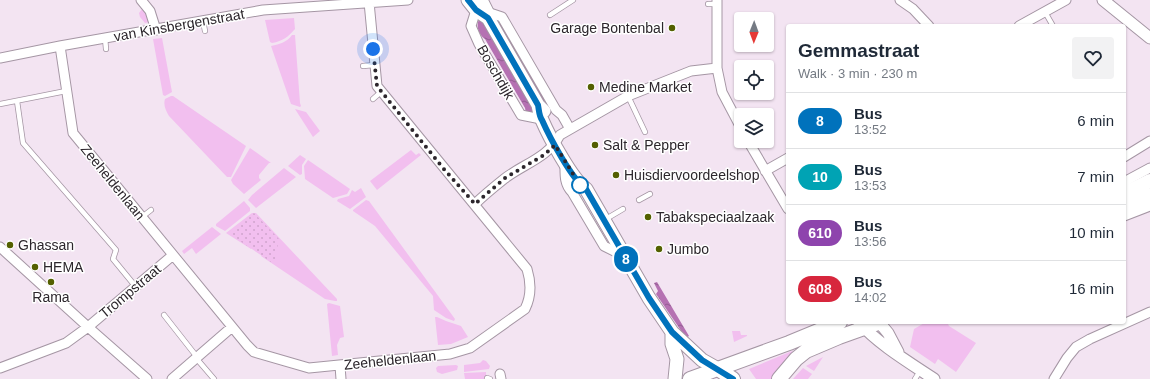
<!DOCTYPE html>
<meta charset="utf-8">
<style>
:root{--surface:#fff;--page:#f2f2f3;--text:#1f2937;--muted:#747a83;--line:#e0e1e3}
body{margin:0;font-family:Arial,sans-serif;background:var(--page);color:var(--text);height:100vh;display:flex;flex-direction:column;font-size:15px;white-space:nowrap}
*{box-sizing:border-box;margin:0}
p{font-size:13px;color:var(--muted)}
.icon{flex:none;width:22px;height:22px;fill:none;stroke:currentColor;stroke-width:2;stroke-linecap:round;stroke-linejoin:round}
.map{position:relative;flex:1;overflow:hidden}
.drawer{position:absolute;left:786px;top:24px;width:340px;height:300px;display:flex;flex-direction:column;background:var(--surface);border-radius:4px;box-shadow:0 1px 3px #0004}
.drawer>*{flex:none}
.badge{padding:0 8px;border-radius:13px;font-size:14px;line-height:26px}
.needle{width:26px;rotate:181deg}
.fabs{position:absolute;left:734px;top:12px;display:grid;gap:8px}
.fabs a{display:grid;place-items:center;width:40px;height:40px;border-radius:4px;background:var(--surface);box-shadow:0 1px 3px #0004;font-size:20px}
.you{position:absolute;width:20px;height:20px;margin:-10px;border:3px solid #fff;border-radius:50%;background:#1a73e8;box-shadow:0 0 0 6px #1a73e833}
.map>.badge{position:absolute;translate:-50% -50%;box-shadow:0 0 0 2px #fff}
.round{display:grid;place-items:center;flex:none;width:42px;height:42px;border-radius:4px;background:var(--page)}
.summary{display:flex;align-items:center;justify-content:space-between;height:68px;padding:0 12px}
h1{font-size:19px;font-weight:600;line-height:30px}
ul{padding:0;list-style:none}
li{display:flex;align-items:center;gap:12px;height:56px;padding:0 12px;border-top:1px solid var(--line)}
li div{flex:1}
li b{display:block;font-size:15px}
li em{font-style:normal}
li .badge{min-width:44px;font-weight:700;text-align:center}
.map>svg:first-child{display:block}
</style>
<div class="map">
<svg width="1150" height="379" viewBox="0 0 1150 379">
<defs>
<pattern id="park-dots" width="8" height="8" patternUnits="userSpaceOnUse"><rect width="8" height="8" fill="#f2bfef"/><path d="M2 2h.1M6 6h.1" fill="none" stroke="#d0a4cd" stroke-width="1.8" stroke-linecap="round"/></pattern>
<pattern id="water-ripples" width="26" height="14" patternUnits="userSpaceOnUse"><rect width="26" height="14" fill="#b571b2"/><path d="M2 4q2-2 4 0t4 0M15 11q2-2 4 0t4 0" fill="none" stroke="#935d91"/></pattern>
</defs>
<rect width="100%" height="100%" fill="#f3e4f2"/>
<path fill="#f2bfef" d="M142,9l5,2 2,8v3l-4,1 -5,-6 -1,-4z
M294,18l1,11c-7,8 -12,12 -23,14l-2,-1 -5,-22z
M292,35h3l5,68 1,3 -1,1 -9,-3 -20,-58c9,-2 16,-4 21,-11z
M162,38l10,54 -7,4 -2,-1 -10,-56z
M171,96h2l73,50 -15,31h-4l-58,-61c-3,-5 -6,-11 -4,-17z
M295,109l11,3 14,19 -7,6z
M250,148l21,15h-2l-10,12v3l2,2 -17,14 -11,-10 -2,-4z
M411,150l5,5 3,-2 2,2 -44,35 -7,-9z
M300,155l6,4 -4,6v9l-2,1 -12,-9z
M308,160l42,29 -3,5 -14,4 -28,-19 -1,-13z
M284,168l12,9 -40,31 -8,-8 4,-5z
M361,188l5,9 -16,12 -13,-8 1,-2 11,-3 3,-6 3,2z
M366,200l3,1 86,118 -1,2 -8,-3 -12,-8 -1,-14 -58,-70 -22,-15v-1z
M244,201l6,7v3l-25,20 -9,-5v-2z
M252,213h4l81,86v2h-2l-10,-2 -64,-43 7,-9 -13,-3 -4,5 -25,-16z
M212,227l9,7 -25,20 -4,-6 -8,6 -2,-3z
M329,303l11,3 4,31 -4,1 -3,7 1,10 -6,1 -5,-52z
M435,317h2l9,4 15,5 7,11 -17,7 -13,1z
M926,322h21l2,4 27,17 -20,29 -18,-13 -3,5 -25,-17 4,-18z
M732,331h8l1,4h6v1l-13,6z
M792,351l2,3 -22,25h-16l-7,-10z
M823,357l-9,14 -8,-5z
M483,360l3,1 4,5 -1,3 -25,3v-7l16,-2z
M456,365l2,1 -1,4 -15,4 -5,-2 -1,-4 2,-2z
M803,368l9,6 -4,5h-15z
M486,372v7h-21l-1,-6z"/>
<path fill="url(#park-dots)" d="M254,213l25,26 -5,25 -46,-31z"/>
<path fill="url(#water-ripples)" d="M479,19l6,6 46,80 4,9 -9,-1 -1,-5 -40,-69c-7,-5 -9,-13 -6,-20z
M501,23l45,77 -3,1 -45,-76z
M657,282l32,54 -3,2 -30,-44 2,-3 -4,-8z"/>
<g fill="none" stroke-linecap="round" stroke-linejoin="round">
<g stroke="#a596a4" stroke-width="6">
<path id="service" d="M708,4h8
M1045,12l8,14
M550,15l23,-15
M203,21l2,10
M105,38l1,11
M363,66l11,-1
M628,96l17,36
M373,99l9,-8
M17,101l6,42 93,107 -3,9 23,28
M0,104l66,-13
M639,200l11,-6
M142,217l9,-7
M606,219l17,-10
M164,315l33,42
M196,358l18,21
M487,378l3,1
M915,379l5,-8"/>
</g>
<g stroke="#a596a4" stroke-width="11">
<path id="minor" d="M141,0l9,11 6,19
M717,0v68l5,24 19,36
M900,0l13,9 16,17
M476,10l-5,16 8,18 42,71 20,4
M487,12l15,5 54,93 6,5 8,14
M1019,26l47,-26
M60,46l13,87 174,212 7,7 55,16 141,-14 20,-6 55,-39c6,-12 6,-27 2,-40l-150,-183 -8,-84
M0,58l60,-12 203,-36 145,-10
M748,141l40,68
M1124,157l26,-16
M565,163c0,11 -1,21 7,29l32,54 20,10
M765,171l23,-13
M1124,182l26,-14
M475,204c9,-9 19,-17 29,-25 19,-15 44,-21 56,-44l68,-39 63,-25 26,-3
M1124,216l26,-10
M0,247l88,80 59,52
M340,366l1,13
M0,368l66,-25 22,-16 85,-72
M500,374l1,5
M172,379l60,-52
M1054,379l13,-21 9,-11 14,-8 60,-27"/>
</g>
<g stroke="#a596a4" stroke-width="13">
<path id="tertiary" d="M1103,0l47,38
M859,322c19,22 51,41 75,57
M879,322l9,11 10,19"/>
</g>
<g stroke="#a596a4" stroke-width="15">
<path id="secondary" d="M468,0l8,10 12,8
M481,0l6,12 1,6 50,87 6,6
M538,105c1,5 2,11 4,15 7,16 30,60 44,69l63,109 23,34 30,28 16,9
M672,332v12l5,15 -2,20"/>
</g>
<g stroke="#a596a4" stroke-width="16">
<path id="primary" d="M1124,194l26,-13
M1124,207l26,-11
M718,369l15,10
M690,379l99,-36 51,-21
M779,379l17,-20 10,-8 33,-14 42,-15"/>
</g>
<use href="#service" stroke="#fff" stroke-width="4.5"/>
<use href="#minor" stroke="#fff" stroke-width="9"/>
<use href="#tertiary" stroke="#fff" stroke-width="11"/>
<use href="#secondary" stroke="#fff" stroke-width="13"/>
<use href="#primary" stroke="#fff" stroke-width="14"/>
</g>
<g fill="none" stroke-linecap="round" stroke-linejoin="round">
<g stroke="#fff" stroke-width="9">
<path id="line" d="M468,0l8,10 12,8 50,87c1,5 1,11 4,15 7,16 30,60 44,69l63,109 23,34 30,28 31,19"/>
</g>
<use href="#line" stroke="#0072bc" stroke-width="6"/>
<path stroke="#2c262c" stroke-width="4" stroke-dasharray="0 7.2" d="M373,49l4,37 66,82 32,36 30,-26 39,-23 11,-10 25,40"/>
</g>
<g fill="#536000" stroke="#fff" stroke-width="1.5">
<circle cx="672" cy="28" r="4"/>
<circle cx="591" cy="87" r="4"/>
<circle cx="595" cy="145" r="4"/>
<circle cx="616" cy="175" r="4"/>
<circle cx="648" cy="217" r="4"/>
<circle cx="10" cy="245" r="4"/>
<circle cx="659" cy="249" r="4"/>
<circle cx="35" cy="267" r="4"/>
<circle cx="51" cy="282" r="4"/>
</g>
<circle fill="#fff" stroke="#0072bc" stroke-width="2" cx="580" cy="185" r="8"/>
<g text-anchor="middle" stroke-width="3" stroke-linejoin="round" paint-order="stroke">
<g font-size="14" fill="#2c262c" stroke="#fff">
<text transform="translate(179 25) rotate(-10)" y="5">van Kinsbergenstraat</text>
<text transform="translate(496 72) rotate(60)" y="5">Boschdijk</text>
<text transform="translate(113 182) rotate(51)" y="5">Zeeheldenlaan</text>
<text transform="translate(130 291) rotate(-40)" y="5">Trompstraat</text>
<text transform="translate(390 360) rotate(-6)" y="5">Zeeheldenlaan</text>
</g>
<g font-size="14" fill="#2c262c" stroke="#fff" text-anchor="start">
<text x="664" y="33" text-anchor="end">Garage Bontenbal</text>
<text x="599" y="92">Medine Market</text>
<text x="603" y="150">Salt &amp; Pepper</text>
<text x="624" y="180">Huisdiervoordeelshop</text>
<text x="656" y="222">Tabakspeciaalzaak</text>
<text x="18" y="250">Ghassan</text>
<text x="667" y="254">Jumbo</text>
<text x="43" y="272">HEMA</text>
<text x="51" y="302" text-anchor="middle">Rama</text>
</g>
</g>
</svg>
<div class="fabs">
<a><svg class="needle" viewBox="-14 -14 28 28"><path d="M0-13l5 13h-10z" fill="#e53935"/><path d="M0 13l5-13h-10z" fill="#747a83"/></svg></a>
<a><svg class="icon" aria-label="locate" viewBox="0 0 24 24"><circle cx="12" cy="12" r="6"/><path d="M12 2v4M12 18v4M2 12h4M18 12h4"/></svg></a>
<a><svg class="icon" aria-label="layers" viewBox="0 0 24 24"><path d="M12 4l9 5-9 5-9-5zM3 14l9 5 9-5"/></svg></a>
</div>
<div class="you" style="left:373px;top:49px"></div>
<b class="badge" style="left:626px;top:259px;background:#0072bc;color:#fff">8</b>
<section class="drawer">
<div class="summary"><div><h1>Gemmastraat</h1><p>Walk · 3 min · 230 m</p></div><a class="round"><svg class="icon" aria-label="heart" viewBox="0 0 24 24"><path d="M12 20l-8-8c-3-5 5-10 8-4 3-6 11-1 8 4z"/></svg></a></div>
<ul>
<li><span class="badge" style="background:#0072bc;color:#fff">8</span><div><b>Bus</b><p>13:52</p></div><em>6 min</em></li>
<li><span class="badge" style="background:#00a3b4;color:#fff">10</span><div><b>Bus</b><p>13:53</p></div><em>7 min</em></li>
<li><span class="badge" style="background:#8e44ad;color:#fff">610</span><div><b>Bus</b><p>13:56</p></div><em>10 min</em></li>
<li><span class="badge" style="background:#d7263d;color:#fff">608</span><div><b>Bus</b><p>14:02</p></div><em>16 min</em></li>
</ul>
</section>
</div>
